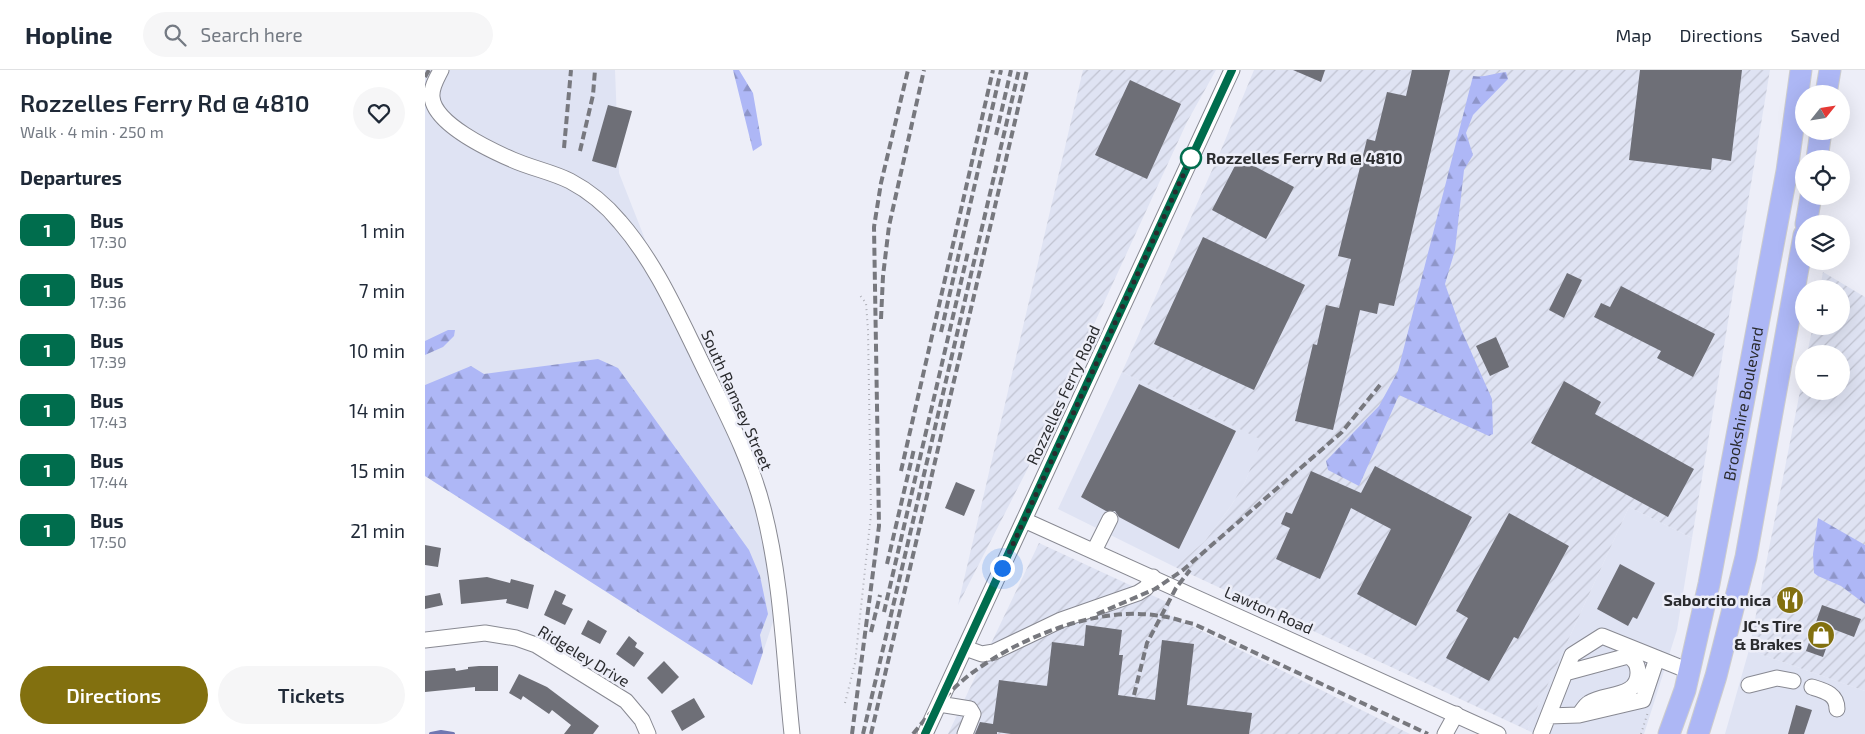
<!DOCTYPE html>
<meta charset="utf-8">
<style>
:root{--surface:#fff;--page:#f6f6f7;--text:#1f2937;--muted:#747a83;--line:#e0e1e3;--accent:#82700f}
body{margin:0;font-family:"Exo 2",sans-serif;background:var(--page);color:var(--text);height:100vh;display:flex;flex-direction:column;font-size:19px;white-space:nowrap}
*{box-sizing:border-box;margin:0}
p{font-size:16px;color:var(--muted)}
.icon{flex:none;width:28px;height:28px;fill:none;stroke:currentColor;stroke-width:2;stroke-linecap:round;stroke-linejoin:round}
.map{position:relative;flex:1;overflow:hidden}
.side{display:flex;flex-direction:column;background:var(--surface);width:425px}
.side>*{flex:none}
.badge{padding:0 10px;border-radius:8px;font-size:18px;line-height:32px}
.needle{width:32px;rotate:60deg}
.tools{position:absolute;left:1370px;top:15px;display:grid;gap:10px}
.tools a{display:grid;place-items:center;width:55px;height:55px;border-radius:50%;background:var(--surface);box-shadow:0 5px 20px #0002;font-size:25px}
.you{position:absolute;width:25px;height:25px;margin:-12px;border:4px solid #fff;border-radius:50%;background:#1a73e8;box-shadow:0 0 0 8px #1a73e833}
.map>.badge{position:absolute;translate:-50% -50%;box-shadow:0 0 0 2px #fff}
h2{padding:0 20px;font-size:19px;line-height:45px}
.round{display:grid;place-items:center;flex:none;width:52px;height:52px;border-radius:26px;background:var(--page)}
.summary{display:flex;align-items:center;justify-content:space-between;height:85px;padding:0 20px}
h1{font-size:24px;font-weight:600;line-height:38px}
.cta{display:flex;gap:10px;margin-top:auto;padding:10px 20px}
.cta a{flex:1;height:58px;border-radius:30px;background:var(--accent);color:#fff;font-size:20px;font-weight:600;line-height:58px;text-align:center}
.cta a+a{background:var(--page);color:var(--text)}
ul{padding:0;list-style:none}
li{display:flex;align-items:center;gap:15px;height:60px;padding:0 20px}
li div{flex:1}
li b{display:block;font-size:19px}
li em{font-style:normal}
li .badge{min-width:55px;font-weight:700;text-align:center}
header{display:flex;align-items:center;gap:30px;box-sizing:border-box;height:70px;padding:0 25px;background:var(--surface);border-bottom:1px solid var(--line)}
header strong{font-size:24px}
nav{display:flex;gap:28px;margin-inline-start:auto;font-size:18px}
.search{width:350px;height:45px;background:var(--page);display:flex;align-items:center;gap:12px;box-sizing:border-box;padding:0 18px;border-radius:28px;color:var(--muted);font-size:19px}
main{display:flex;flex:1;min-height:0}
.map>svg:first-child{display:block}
</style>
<header>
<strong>Hopline</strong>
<div class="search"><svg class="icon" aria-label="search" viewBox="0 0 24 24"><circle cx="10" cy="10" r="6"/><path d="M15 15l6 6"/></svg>Search here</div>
<nav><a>Map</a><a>Directions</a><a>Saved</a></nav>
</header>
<main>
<section class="side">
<div class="summary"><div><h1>Rozzelles Ferry Rd @ 4810</h1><p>Walk · 4 min · 250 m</p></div><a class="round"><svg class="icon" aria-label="heart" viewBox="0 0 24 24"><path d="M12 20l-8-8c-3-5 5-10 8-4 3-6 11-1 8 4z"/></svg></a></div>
<h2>Departures</h2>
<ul>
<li><span class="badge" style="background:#006d4d;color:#fff">1</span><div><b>Bus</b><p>17:30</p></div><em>1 min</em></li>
<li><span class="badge" style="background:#006d4d;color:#fff">1</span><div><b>Bus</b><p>17:36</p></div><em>7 min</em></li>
<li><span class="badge" style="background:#006d4d;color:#fff">1</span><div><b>Bus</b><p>17:39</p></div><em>10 min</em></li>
<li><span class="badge" style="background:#006d4d;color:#fff">1</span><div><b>Bus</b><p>17:43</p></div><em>14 min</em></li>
<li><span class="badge" style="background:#006d4d;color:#fff">1</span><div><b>Bus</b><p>17:44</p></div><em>15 min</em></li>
<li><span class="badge" style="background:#006d4d;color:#fff">1</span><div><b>Bus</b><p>17:50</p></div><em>21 min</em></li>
</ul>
<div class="cta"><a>Directions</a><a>Tickets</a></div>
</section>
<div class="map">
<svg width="1440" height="664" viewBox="0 0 1440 664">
<defs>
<pattern id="industrial-furrows" width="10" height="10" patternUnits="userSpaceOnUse" patternTransform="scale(1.25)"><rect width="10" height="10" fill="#dfe3f3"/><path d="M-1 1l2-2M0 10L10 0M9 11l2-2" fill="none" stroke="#c0c3d1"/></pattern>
<pattern id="forest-firs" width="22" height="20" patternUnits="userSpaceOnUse" patternTransform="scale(1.25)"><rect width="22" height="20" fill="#aeb7f6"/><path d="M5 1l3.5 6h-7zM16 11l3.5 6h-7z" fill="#8e95c8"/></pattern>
</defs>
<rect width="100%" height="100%" fill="#edeef8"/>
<path fill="#dfe3f3" d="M0,0h190l4,103 73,186 45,96 14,35 13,50 11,76 -23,69 -327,-209z
M697,302l141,68 -18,42 -14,24 -26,35 -30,26 -117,-58z
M1204,437l63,31 -15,92 -33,104h-109l-8,-4z
M1324,580l116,41v43h-140z"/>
<path fill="url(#industrial-furrows)" d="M658,0h133l-29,52 -160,348 -69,135z
M829,0h516l-78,468 -63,-31 -102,223 -352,-163 30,-26 26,-35 14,-24 17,-42 -140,-68 99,-222z
M1398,202l42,25v394l-116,-41 55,-279v20h37v-37h-34l6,-28h28v-37h-21z
M614,473l132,61 -4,10 243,120h-462z"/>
<path fill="url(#forest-firs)" d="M308,0h6l14,23 9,52 -9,6z
M1081,2l2,7 -35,36 -7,18 7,22 -9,15 -9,80 -10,34 16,45 31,70 1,35 -4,2 -90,-41 -40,91 -31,-16 -2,-9 53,-55 19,-35 75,-295c10,2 22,-3 33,-4z
M23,260h7l-1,6 -11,11 -18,8v-14z
M173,289l20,9 131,182 11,26 8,38 -8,21 3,17 -11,33 -327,-209v-91l46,-19 13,8z
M1393,448l47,27v59l-24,-18 -23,-10 -4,-3 -1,-19z"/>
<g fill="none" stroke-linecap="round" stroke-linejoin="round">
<path stroke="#7077b1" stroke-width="4" d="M6,664l10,-2 12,2"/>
</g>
<path fill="#6e6f77" d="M868,0h32l-4,12z
M987,0h38l-56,236 -15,-3 -2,11 -17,-4 -27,120 -38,-9 18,-77 4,1 9,-40 13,3 12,-49 -13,-3 29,-117 8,2 12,-49 19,4z
M1215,0h102l-11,91 -19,-3 -1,12 -82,-10z
M705,10l51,24 -34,75 -52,-24z
M183,35l24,6 -16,57 -24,-7z
M814,88l55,29 -28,52 -54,-29z
M778,167l102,48 -51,105 -100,-46z
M1142,203l15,7 -18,38 -15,-8z
M1196,216l94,48 -22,43 -36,-19 4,-7 -67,-34 7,-14 9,4z
M1071,267l13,30 -19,9 -14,-30z
M1139,311l37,21 -6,12 99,55 -26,48 -137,-74z
M714,314l97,47 -57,118 -60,-32 -4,-6h-9l-25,-14z
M950,396l97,51 -56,109 -59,-32 34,-65 -40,-21 -31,71 -44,-20 14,-31 -9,-4 5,-12 6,2 19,-43 50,22z
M531,412l19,8 -11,26 -19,-8z
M1084,443l60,33 -51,93 -4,-2 -25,44 -43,-23 22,-40 -12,-7z
M0,475l16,3 -3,19 -13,-2z
M1195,494l35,19 -18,36 -4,-2 -5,9 -31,-17z
M62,507l23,6 1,-4 23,6 -6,24 -22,-6 1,-4 -46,5 -2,-24z
M130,520l11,5 -4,9 11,5 -8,16 -21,-10z
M15,523l3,12 -18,4v-13z
M1397,535l39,14 -7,18 -21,-8 -10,28 -17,-6z
M163,550l19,11 -7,13 -19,-10z
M661,555l36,5 -3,25h4l-5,40 37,5 7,-60 32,4 -7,61 65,8 -3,21h-238l-14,-2v2h-22l5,-12 13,2 6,-44 48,6 5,-44 32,4z
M204,566l8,7 -2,4 9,6 -10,14 -18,-13z
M239,591l15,16 -17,17 -15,-16z
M54,596h19v25h-23v-4l-50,5v-21l30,-3 1,3 12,-2v-2z
M94,604l28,13 52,39 -6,8h-29l7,-9 -19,-15 -3,4 -26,-18 -2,4 -12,-7z
M269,628l11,19 -23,14 -11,-20z
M1371,635l16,5 -8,24h-16z"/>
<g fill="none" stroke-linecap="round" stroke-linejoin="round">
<g stroke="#888992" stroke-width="17">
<path id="minor" d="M16,0c-4,8 -10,17 -9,27 2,27 58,53 81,63 18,8 39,12 57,21 19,10 36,24 50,41 33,38 54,84 76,129 24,51 53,102 67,157 19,73 21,151 29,226
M599,450l474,214
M669,481l16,-32
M0,570l60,-7 31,5 20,7 90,56 16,19 6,14
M540,578l17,6 12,-2 67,-32 77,-27 8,-5 7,-11
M1140,603l63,-17c6,3 10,9 10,16 1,26 -33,21 -49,31 -4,2 -7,8 -10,12
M1324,615l28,-7 16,3
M1387,617c13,4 25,7 25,22
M514,634l31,5 3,5 -8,20
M1123,646l31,-1 64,-15 14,-42
M500,664l307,-664
M1020,664l11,-20
M1116,664l31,-79 30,-19 87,35"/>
</g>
<g stroke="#cccccd" stroke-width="23">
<g id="highway">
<path d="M1401,24l4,-24"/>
<path d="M1392,89l4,-28"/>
<path d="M1381,154l5,-28"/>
<path id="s1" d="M1244,664l16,-44 24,-106 78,-413 14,-101"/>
<path d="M1273,664l18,-58 30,-119 58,-322"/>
</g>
</g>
<path stroke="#adaeb6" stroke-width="2" stroke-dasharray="1 4" stroke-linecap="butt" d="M420,633l10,-40 16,-149 -3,-184 -2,-27 -7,-9
M1216,664l7,-22"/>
<use href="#minor" stroke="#fff" stroke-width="15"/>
<use href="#highway" stroke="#adb7f5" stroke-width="21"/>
<path stroke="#77787e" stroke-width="4" stroke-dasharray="8 4" stroke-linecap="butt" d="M0,7l4,-7
M571,65l15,-65
M139,78l7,-78
M155,81l13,-56 2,-25
M456,249l2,-43 6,-50 35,-156
M516,262l60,-262
M476,401l92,-401
M462,494l27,-115
M459,542l84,-360
M672,544l58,-25 28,-19 159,-138 38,-47
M446,562l9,-37
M709,625l13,-52 29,-55 14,-18
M427,664l27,-208 -5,-299 7,-44 27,-113
M438,664l156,-664
M446,664l156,-664
M488,664c17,-21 34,-41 55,-58 49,-38 130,-71 192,-60 12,1 23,6 34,8l234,110"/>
</g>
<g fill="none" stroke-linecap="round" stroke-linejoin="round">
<g stroke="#fff" stroke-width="11">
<path id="line" d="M500,664l307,-664"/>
</g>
<use href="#line" stroke="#006d4d" stroke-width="8"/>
<path stroke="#2a2b2e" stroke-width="5" stroke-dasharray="0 9" d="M577,498l189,-410"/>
</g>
<defs>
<g id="restaurant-disc" transform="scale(1.4375)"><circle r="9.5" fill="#82700f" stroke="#edeef8"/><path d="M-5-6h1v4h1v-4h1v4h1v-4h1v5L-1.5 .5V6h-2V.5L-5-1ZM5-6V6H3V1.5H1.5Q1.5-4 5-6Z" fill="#fff"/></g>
<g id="shop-disc" transform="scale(1.4375)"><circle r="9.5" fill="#82700f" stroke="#edeef8"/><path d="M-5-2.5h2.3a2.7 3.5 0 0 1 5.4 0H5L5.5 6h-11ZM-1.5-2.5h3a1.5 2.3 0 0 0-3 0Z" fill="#fff"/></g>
</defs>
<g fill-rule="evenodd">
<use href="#restaurant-disc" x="1365" y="530"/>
<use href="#shop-disc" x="1396" y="565"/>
</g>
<circle fill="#fff" stroke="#006d4d" stroke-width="2.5" cx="766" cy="88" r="10"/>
<g text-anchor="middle" stroke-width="5" stroke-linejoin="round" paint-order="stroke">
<g font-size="16" font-weight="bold" fill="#2a2b2e" stroke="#edeef8" text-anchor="start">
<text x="781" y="94">Rozzelles Ferry Rd @ 4810</text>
</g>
<g font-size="16" fill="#2a2b2e" stroke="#edeef8">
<text transform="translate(638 325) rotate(-65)" y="6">Rozzelles Ferry Road</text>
<text transform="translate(312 330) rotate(66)" y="6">South Ramsey Street</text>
<text dy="6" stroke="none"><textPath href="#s1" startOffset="339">Brookshire Boulevard</textPath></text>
<text transform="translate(844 540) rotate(24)" y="6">Lawton Road</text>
<text transform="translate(159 586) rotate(31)" y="6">Ridgeley Drive</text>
</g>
<g font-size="16" font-weight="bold" fill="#2a2b2e" stroke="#edeef8" text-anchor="end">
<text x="1346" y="536">Saborcito nica</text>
<text x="1377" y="562">JC's Tire<tspan x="1377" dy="18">&amp; Brakes</tspan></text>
</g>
</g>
</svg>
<div class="tools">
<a><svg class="needle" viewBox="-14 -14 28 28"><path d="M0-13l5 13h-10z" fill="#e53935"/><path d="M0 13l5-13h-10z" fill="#747a83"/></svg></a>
<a><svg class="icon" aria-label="locate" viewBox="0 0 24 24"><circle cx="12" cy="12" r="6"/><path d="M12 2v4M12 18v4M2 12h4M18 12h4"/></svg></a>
<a><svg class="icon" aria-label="layers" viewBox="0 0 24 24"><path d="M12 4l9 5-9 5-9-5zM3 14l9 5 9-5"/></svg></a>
<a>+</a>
<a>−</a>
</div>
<div class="you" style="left:577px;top:498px"></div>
</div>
</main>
